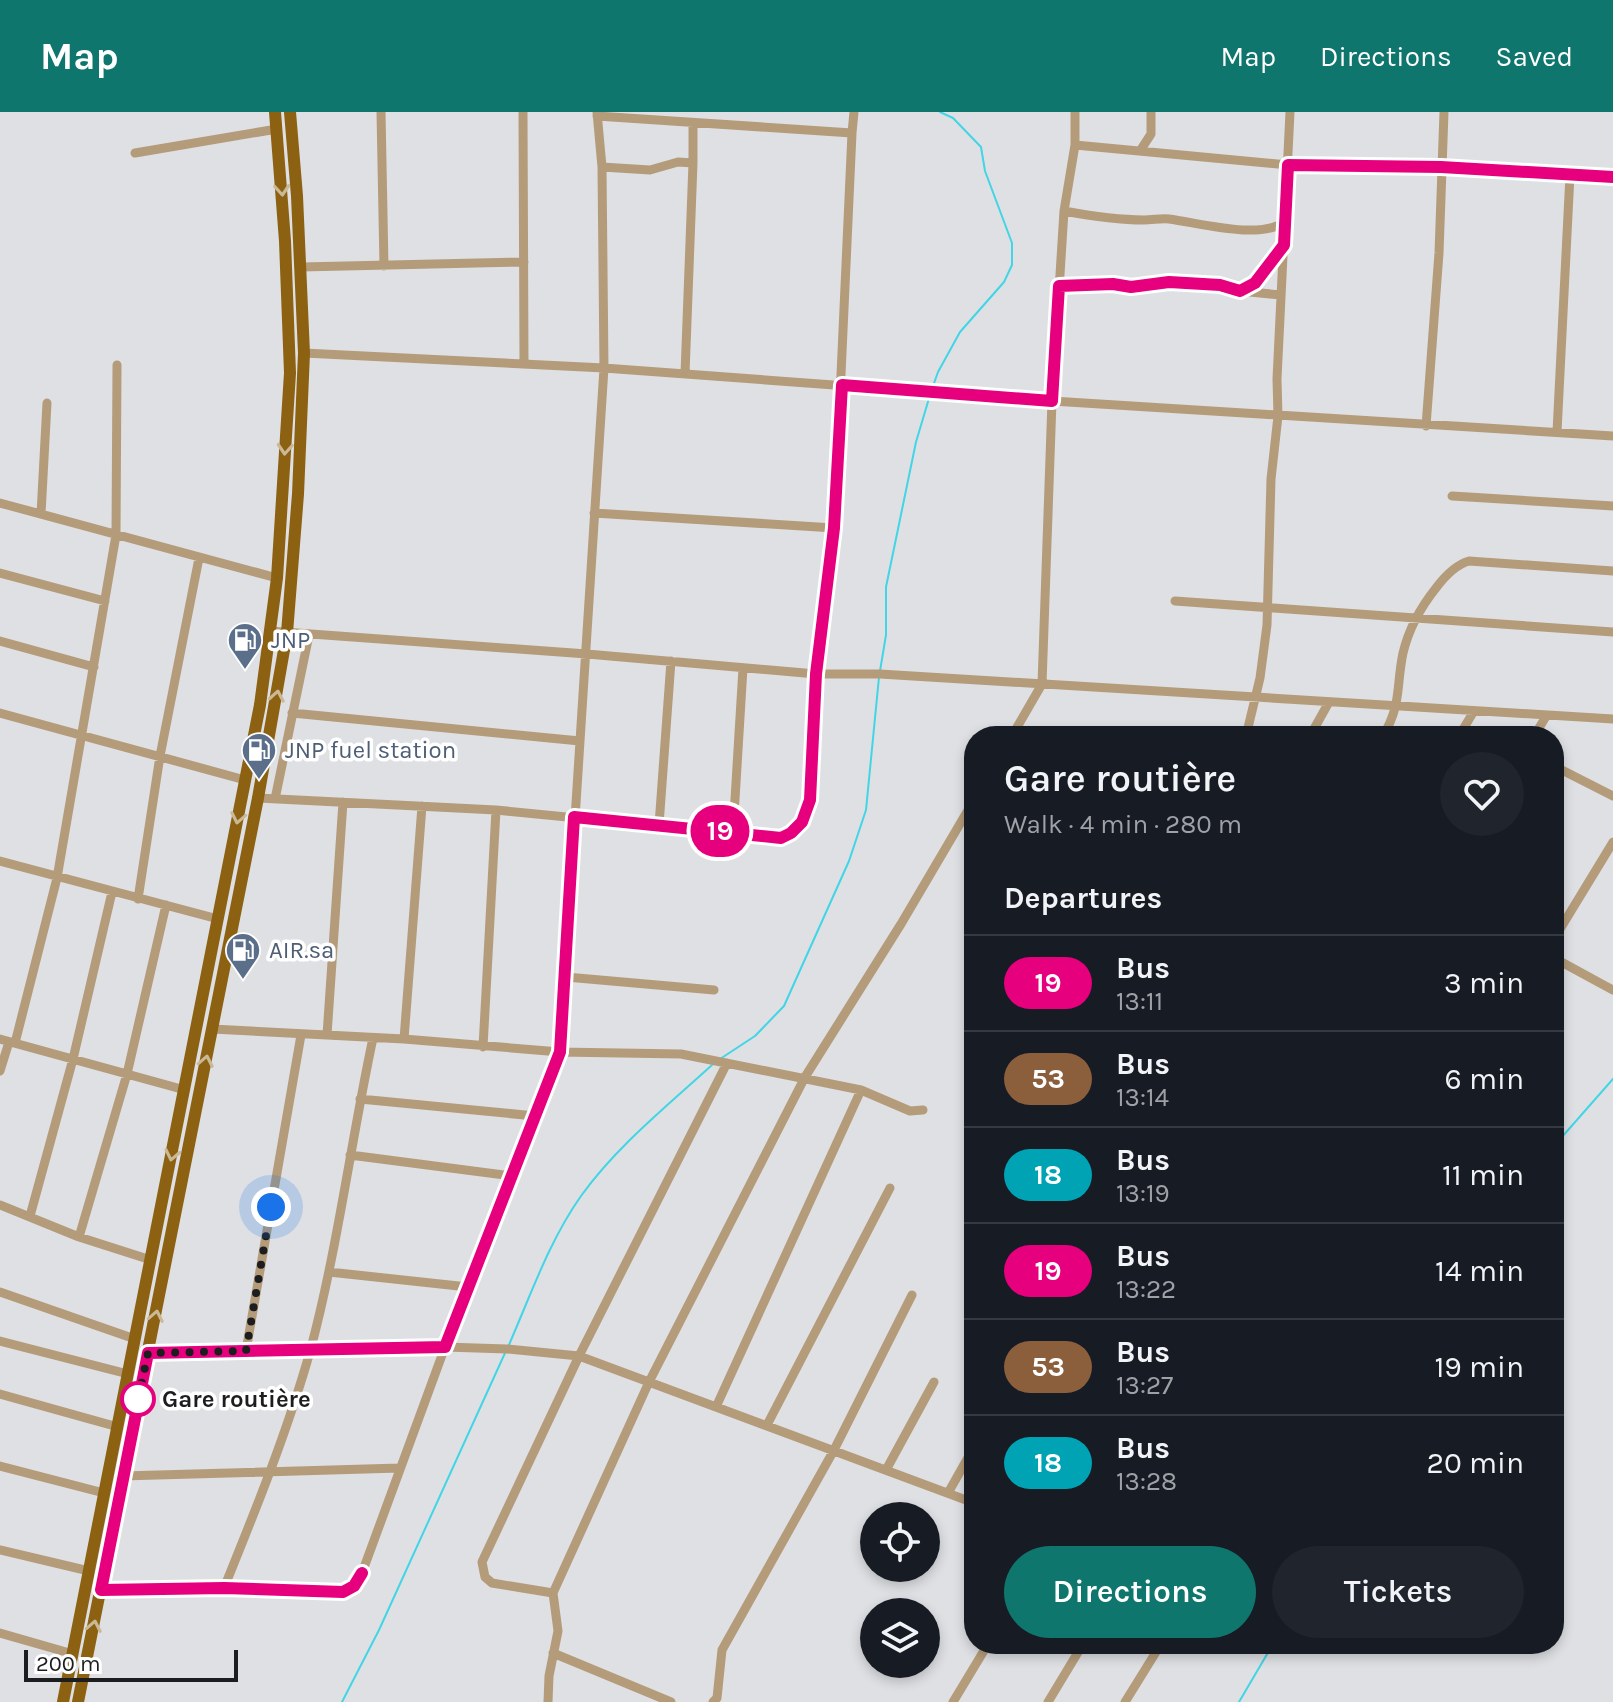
<!DOCTYPE html>
<meta charset="utf-8">
<style>
:root{--surface:#171b24;--page:#20242c;--text:#f1f3f6;--muted:#9ea1a6;--line:#363941;--accent:#0f766e}
body{margin:0;font-family:Karla,sans-serif;background:var(--page);color:var(--text);height:100vh;display:flex;flex-direction:column;font-size:30px;white-space:nowrap}
*{box-sizing:border-box;margin:0}
p{font-size:26px;color:var(--muted)}
.icon{flex:none;width:44px;height:44px;fill:none;stroke:currentColor;stroke-width:2;stroke-linecap:round;stroke-linejoin:round}
.map{position:relative;flex:1;overflow:hidden}
.panel{position:absolute;left:964px;top:614px;width:600px;height:928px;display:flex;flex-direction:column;background:var(--surface);border-radius:32px;box-shadow:0 4px 12px #0003}
.panel>*{flex:none}
.badge{padding:0 16px;border-radius:26px;font-size:28px;line-height:52px}
.tools{position:absolute;left:860px;top:1390px;display:grid;gap:16px}
.tools a{display:grid;place-items:center;width:80px;height:80px;border-radius:50%;background:var(--surface);box-shadow:0 4px 12px #0003;font-size:40px}
.scale{position:absolute;left:24px;bottom:20px;width:214px;box-sizing:border-box;padding-left:8px;border:4px solid #1c1d1e;border-top:0;font-size:22px;line-height:28px;white-space:nowrap;color:#1c1d1e;-webkit-text-stroke:6px #fff;paint-order:stroke}
.you{position:absolute;width:40px;height:40px;margin:-20px;border:6px solid #fff;border-radius:50%;background:#1a73e8;box-shadow:0 0 0 12px #1a73e833}
.map>.badge{position:absolute;translate:-50% -50%;box-shadow:0 0 0 4px #fff}
h2{padding:0 40px;font-size:30px;line-height:72px}
.round{display:grid;place-items:center;flex:none;width:84px;height:84px;border-radius:42px;background:var(--page)}
.headline{display:flex;align-items:center;justify-content:space-between;height:136px;padding:0 40px}
h1{font-size:38px;font-weight:600;line-height:60px}
.cta{display:flex;gap:16px;margin-top:auto;padding:16px 40px}
.cta a{flex:1;height:92px;border-radius:48px;background:var(--accent);color:#fff;font-size:32px;font-weight:600;line-height:92px;text-align:center}
.cta a+a{background:var(--page);color:var(--text)}
ul{padding:0;list-style:none}
li{display:flex;align-items:center;gap:24px;height:96px;padding:0 40px;border-top:2px solid var(--line)}
li div{flex:1}
li b{display:block;font-size:30px}
li em{font-style:normal}
li .badge{min-width:88px;font-weight:700;text-align:center}
header{display:flex;align-items:center;gap:48px;box-sizing:border-box;height:112px;padding:0 40px;background:var(--accent);color:#fff}
header strong{font-size:38px}
nav{display:flex;gap:44px;margin-inline-start:auto;font-size:28px}
.map>svg:first-child{display:block}
</style>
<header>
<strong>Map</strong>
<nav><a>Map</a><a>Directions</a><a>Saved</a></nav>
</header>
<div class="map">
<svg width="1613" height="1590" viewBox="0 0 1613 1590">
<rect width="100%" height="100%" fill="#dfe0e4"/>
<g fill="none" stroke-linecap="round" stroke-linejoin="round">
<path stroke="#41d5e5" stroke-width="2" d="M932,277l6,-17 22,-40 44,-50 8,-17v-22l-27,-72 -4,-24 -28,-29 -13,-6
M880,559l6,-36v-48l30,-145 14,-47
M720,947l35,-23 29,-30 65,-145 17,-51 13,-133
M1554,1034l59,-67
M508,1235c22,-50 41,-106 73,-151 36,-50 86,-90 131,-131
M342,1590l37,-72 126,-277
M1239,1590l34,-58"/>
<path stroke="#b49c7a" stroke-width="9" d="M381,0l3,154
M523,0l1,251
M597,4l255,17 2,-21
M1075,33l213,20 153,2 172,10
M1140,39l11,-17v-22
M135,41l142,-24
M602,55l48,3 28,-8 15,1
M1064,99c27,5 53,9 80,9 9,0 17,-2 25,-1 31,4 90,21 116,3
M301,155l223,-5
M1059,174l54,-2 18,3 38,-5 51,3 20,6 41,4
M1240,179l15,-8 29,-38
M304,241l300,15 448,33 561,35
M685,262l8,-211v-40
M1426,314l13,-173 5,-141
M1557,320l13,-257
M1452,384l161,10
M0,391l277,75
M594,401l240,15
M41,402l6,-111
M0,461l105,28
M1175,489l438,31
M270,519l317,23 229,20h64l733,45
M0,529l94,26
M0,601l245,67
M292,601l288,28
M1012,624l30,-52 10,-283 12,-190 11,-66v-33
M1246,624l14,-58 7,-53 4,-146 7,-63 -1,-37 13,-267
M1310,624l19,-34
M1383,624c19,-32 13,-50 20,-83 6,-25 17,-45 33,-65 9,-12 19,-23 33,-27l144,10
M1459,624l15,-25
M1534,624l13,-21
M1554,654l59,30
M258,686l238,12 285,28c18,-5 24,-21 29,-38l6,-126 18,-146 18,-395
M275,687l34,-164
M659,713l12,-164
M733,720l10,-164
M0,749l218,58
M138,787l22,-143 39,-198
M1554,827l59,-97
M1554,846l59,32
M566,865l148,13
M212,917l192,10 156,13 121,2 180,36 49,21 13,-1
M327,923l16,-233
M0,927l185,51
M404,927l18,-233
M15,931l42,-165 59,-343 1,-170
M483,935l13,-237
M0,959l9,-29
M360,987l175,17
M350,1043l162,21
M0,1093l79,32 72,23
M30,1104l43,-157 39,-167
M79,1125l48,-163 39,-169
M329,1160l139,15
M0,1180l135,47
M0,1229l128,33
M246,1239l55,-316
M148,1241l297,-6 62,2 72,7 395,147
M0,1282l118,33
M716,1295l145,-317
M767,1313l123,-237
M0,1354l104,27
M886,1358l48,-88
M122,1364l278,-8
M948,1381l26,-46
M0,1438l89,21
M224,1476c32,-79 64,-158 87,-240 27,-102 40,-207 62,-310
M101,1478l123,-2 119,4 11,-6 8,-13 83,-226 115,-295 44,-684 -2,-201 -5,-55
M553,1481l-61,-10 -7,-6 -3,-15 97,-206 148,-293
M0,1521l73,21
M553,1541l118,49
M548,1590l1,-26 9,-45 -5,-38 96,-211 156,-305 96,-153 73,-124
M713,1590l4,-4 5,-48 112,-200 78,-155
M953,1590l35,-58
M1048,1590l35,-58
M1125,1590l36,-58"/>
<path stroke="#8c6112" stroke-width="12" d="M63,1590l197,-997 17,-127 13,-205 -5,-132 -10,-129
M78,1590l180,-904 29,-165 11,-139 6,-141 -7,-157 -7,-84"/>
</g>
<defs><path id="oneway-chevron" d="M-2-3.5L2.5 0L-2 3.5" fill="none" stroke-width="1.6" stroke-linecap="round" stroke-linejoin="round" transform="scale(2)"/></defs>
<g stroke="#cbb894">
<use href="#oneway-chevron" transform="translate(282 78) rotate(86)"/>
<use href="#oneway-chevron" transform="translate(285 337) rotate(94)"/>
<use href="#oneway-chevron" transform="translate(277 584) rotate(-80)"/>
<use href="#oneway-chevron" transform="translate(238 706) rotate(101)"/>
<use href="#oneway-chevron" transform="translate(206 949) rotate(-79)"/>
<use href="#oneway-chevron" transform="translate(172 1043) rotate(102)"/>
<use href="#oneway-chevron" transform="translate(156 1204) rotate(-79)"/>
<use href="#oneway-chevron" transform="translate(94 1514) rotate(-79)"/>
</g>
<g fill="none" stroke-linecap="round" stroke-linejoin="round">
<g stroke="#fff" stroke-width="18">
<path id="line" d="M362,1461l-8,13 -11,6 -119,-4 -123,2 47,-237 297,-6 115,-295 14,-235 207,21 10,-5 11,-11 8,-22 6,-126 18,-146 8,-143 210,16 7,-115 54,-2 18,3 38,-5 51,3 20,6 15,-8 29,-38 4,-80 153,2 172,10"/>
</g>
<use href="#line" stroke="#e6007e" stroke-width="12"/>
<path stroke="#1c1d1e" stroke-width="8" stroke-dasharray="0 14.4" d="M138,1287l-1,6 11,-52 98,-2 25,-144"/>
</g>
<defs>
<g id="fuel-pin" transform="scale(1.8)"><path d="M0 17L-7.5 6A9.5 9.5 0 1 1 7.5 6Z" fill="#5c6f8a" stroke="#fff"/><path d="M-5.5-6h7V0h2V4h1.3V-2.5L3-4.5l.8-.8L6-3V5H2.5V1h-1V6h-7ZM-4.2-4.7v3.2H.2V-4.7Z" fill="#fff"/></g>
</defs>
<g fill-rule="evenodd">
<use href="#fuel-pin" x="245" y="528"/>
<use href="#fuel-pin" x="259" y="638"/>
<use href="#fuel-pin" x="243" y="838"/>
</g>
<circle fill="#fff" stroke="#e6007e" stroke-width="4" cx="138" cy="1287" r="16"/>
<g text-anchor="middle" stroke-width="7" stroke-linejoin="round" paint-order="stroke">
<g font-size="24" fill="#4e5e75" stroke="#fff" text-anchor="start">
<text x="271" y="536">JNP</text>
<text x="285" y="646">JNP fuel station</text>
<text x="269" y="846">AIR.sa</text>
</g>
<g font-size="24" font-weight="bold" fill="#1c1d1e" stroke="#fff" text-anchor="start">
<text x="162" y="1295">Gare routière</text>
</g>
</g>
</svg>
<div class="tools">
<a><svg class="icon" aria-label="locate" viewBox="0 0 24 24"><circle cx="12" cy="12" r="6"/><path d="M12 2v4M12 18v4M2 12h4M18 12h4"/></svg></a>
<a><svg class="icon" aria-label="layers" viewBox="0 0 24 24"><path d="M12 4l9 5-9 5-9-5zM3 14l9 5 9-5"/></svg></a>
</div>
<div class="scale">200 m</div>
<div class="you" style="left:271px;top:1095px"></div>
<b class="badge" style="left:720px;top:719px;background:#e6007e;color:#fff">19</b>
<section class="panel">
<div class="headline"><div><h1>Gare routière</h1><p>Walk · 4 min · 280 m</p></div><a class="round"><svg class="icon" aria-label="heart" viewBox="0 0 24 24"><path d="M12 20l-8-8c-3-5 5-10 8-4 3-6 11-1 8 4z"/></svg></a></div>
<h2>Departures</h2>
<ul>
<li><span class="badge" style="background:#e6007e;color:#fff">19</span><div><b>Bus</b><p>13:11</p></div><em>3 min</em></li>
<li><span class="badge" style="background:#8b5e3c;color:#fff">53</span><div><b>Bus</b><p>13:14</p></div><em>6 min</em></li>
<li><span class="badge" style="background:#00a3b4;color:#fff">18</span><div><b>Bus</b><p>13:19</p></div><em>11 min</em></li>
<li><span class="badge" style="background:#e6007e;color:#fff">19</span><div><b>Bus</b><p>13:22</p></div><em>14 min</em></li>
<li><span class="badge" style="background:#8b5e3c;color:#fff">53</span><div><b>Bus</b><p>13:27</p></div><em>19 min</em></li>
<li><span class="badge" style="background:#00a3b4;color:#fff">18</span><div><b>Bus</b><p>13:28</p></div><em>20 min</em></li>
</ul>
<div class="cta"><a>Directions</a><a>Tickets</a></div>
</section>
</div>
